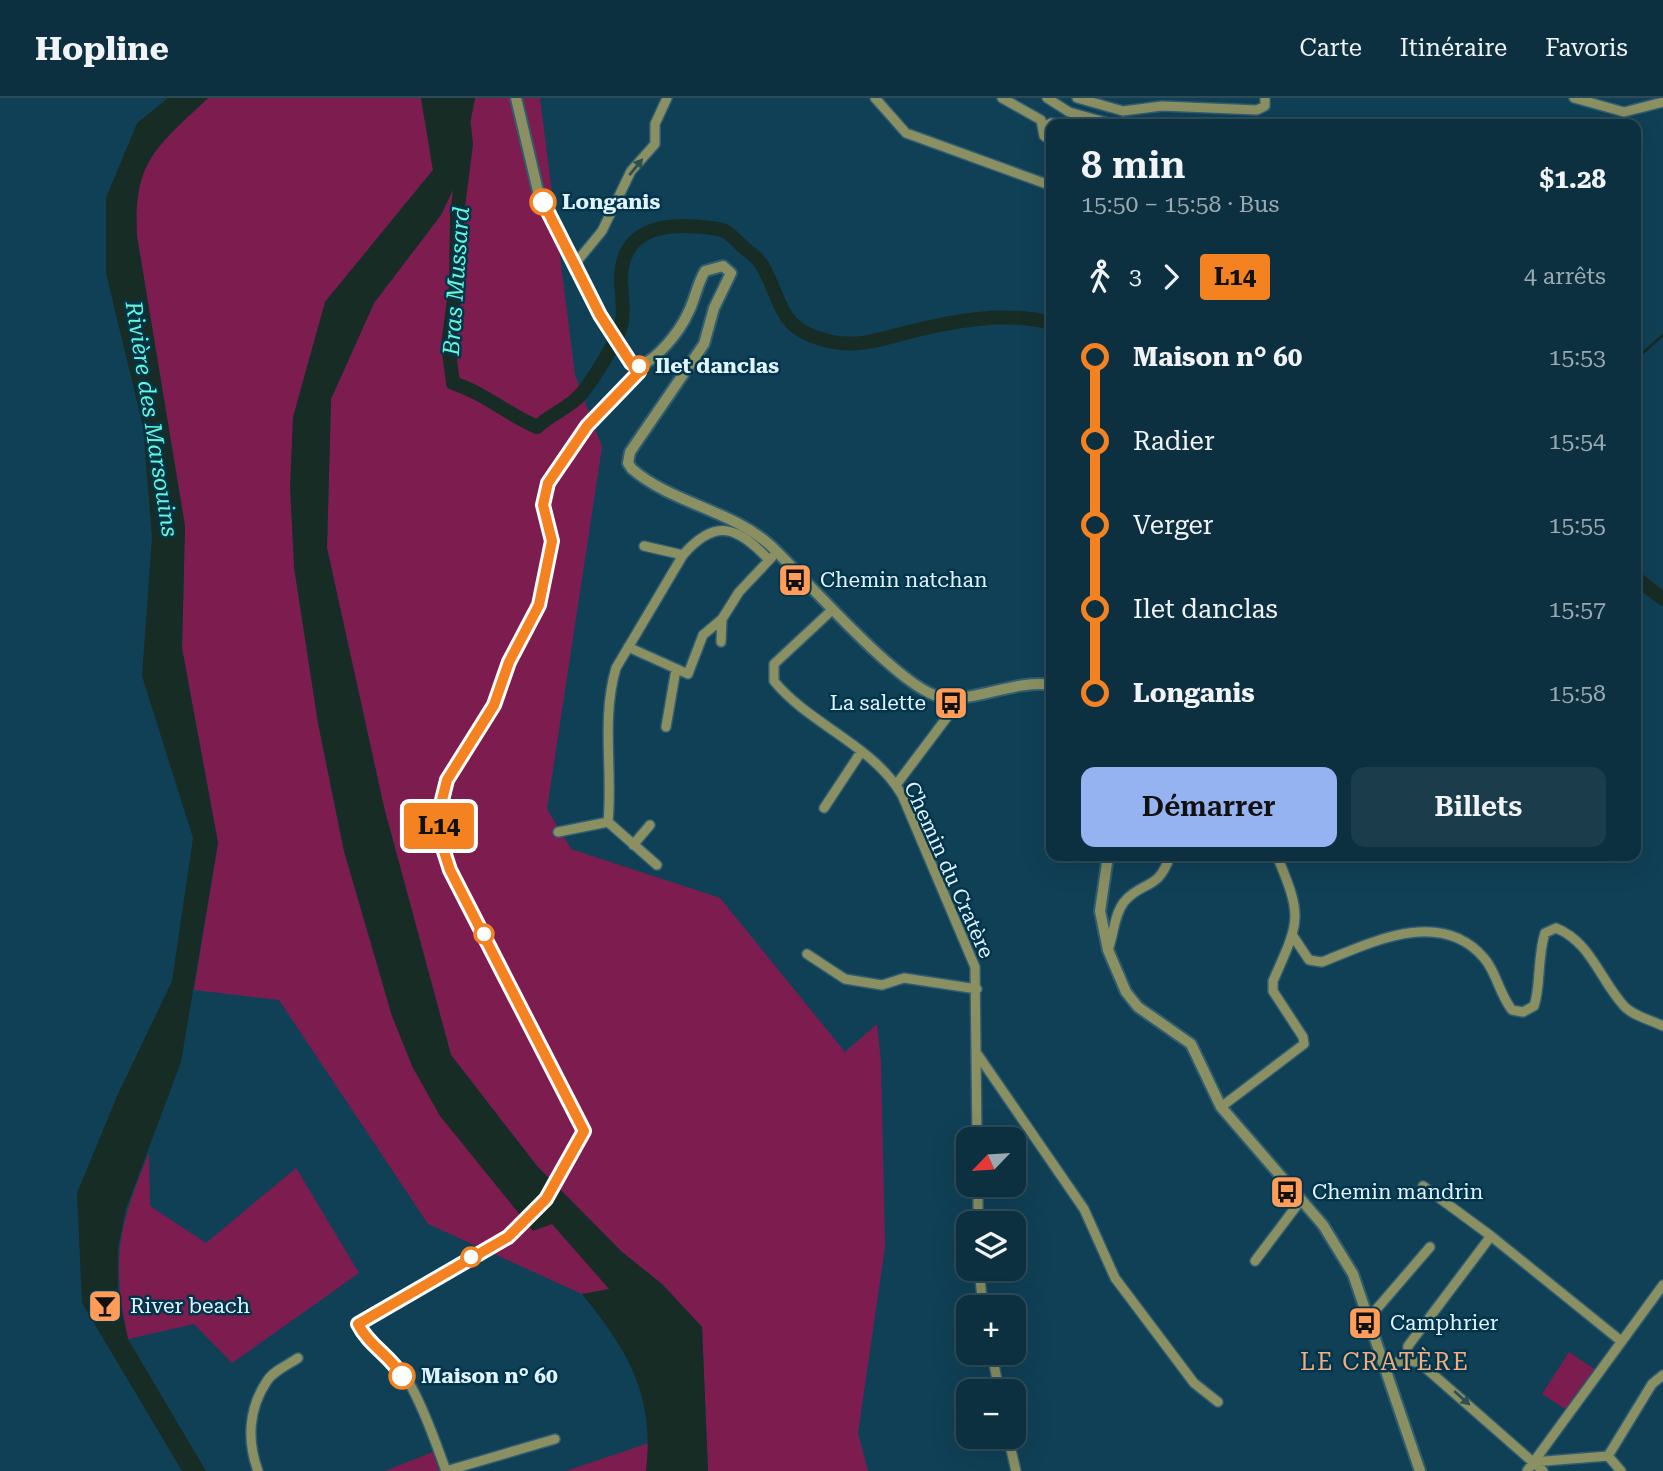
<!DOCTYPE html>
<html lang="fr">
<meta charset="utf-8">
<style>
:root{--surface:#0c3040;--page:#1a3c4b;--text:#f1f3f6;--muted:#9aa9b1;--line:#2c4b59;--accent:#95b2f1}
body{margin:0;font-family:"Roboto Serif",serif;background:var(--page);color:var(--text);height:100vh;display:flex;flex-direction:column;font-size:26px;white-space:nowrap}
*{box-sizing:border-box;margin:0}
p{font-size:23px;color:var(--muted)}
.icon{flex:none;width:38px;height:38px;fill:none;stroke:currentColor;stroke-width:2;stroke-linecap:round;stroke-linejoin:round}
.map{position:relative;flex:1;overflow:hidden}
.drawer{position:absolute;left:1046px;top:21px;width:595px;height:742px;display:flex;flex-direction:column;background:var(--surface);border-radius:14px;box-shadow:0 7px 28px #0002,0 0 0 2px var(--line)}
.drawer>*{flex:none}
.badge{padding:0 14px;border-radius:5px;font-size:24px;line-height:46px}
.needle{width:46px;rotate:245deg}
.controls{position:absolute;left:956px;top:1029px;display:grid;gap:14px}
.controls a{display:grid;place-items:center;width:70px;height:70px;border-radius:14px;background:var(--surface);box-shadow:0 7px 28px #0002,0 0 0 2px var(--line);font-size:35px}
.map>.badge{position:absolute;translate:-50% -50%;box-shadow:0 0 0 4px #fff}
.legs{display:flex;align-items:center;gap:10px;height:77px;padding:0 35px;font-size:23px}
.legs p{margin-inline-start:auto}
.overview{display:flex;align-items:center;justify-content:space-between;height:119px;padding:0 35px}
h1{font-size:38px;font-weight:600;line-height:52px}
.action{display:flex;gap:14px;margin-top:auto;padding:14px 35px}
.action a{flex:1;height:80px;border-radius:14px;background:var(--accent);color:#111;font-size:28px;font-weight:600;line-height:80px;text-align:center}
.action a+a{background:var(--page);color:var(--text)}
ul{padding:0 35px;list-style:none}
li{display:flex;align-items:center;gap:24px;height:84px;font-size:26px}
li i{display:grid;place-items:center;width:10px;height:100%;margin:0 9px;background:currentColor}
li i::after{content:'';width:18px;height:18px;margin:-9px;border:5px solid;border-radius:50%;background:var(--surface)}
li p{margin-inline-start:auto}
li:first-child i{background:linear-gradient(#0000 50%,currentColor 0)}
li:last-child i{background:linear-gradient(currentColor 50%,#0000 0)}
header{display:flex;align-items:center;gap:42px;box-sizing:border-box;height:98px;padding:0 35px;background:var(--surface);border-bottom:2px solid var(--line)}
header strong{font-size:33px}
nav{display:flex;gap:38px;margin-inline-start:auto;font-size:24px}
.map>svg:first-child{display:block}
</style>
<header>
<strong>Hopline</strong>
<nav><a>Carte</a><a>Itinéraire</a><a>Favoris</a></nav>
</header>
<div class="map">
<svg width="1663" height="1373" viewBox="0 0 1663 1373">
<rect width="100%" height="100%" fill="#104056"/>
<path fill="#7d1d4f" d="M208,0h213l12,72 -108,132 -31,265 24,156 26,128 48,165 21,52 197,221 -28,5 -154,-70 -149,-224 -85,-10 24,-147 -36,-195 3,-122 -48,-290c-4,-76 20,-89 71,-138z
M475,0h65l35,277 27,72 -55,362 24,40 149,49 125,154 32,-28 4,38 4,185 -27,186 10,38h-160l-6,-144 -40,-43 -40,-32 -85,-86 -86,-111 -67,-247 -57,-260 4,-149 43,-96 67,-88 19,-40z
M149,1055l1,53 56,37 90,-75 63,105 -127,90 -38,-39 -66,15c-17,-82 -10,-110 21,-186z
M1569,1254l25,17 -29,40 -23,-15z
M649,1345l-3,28h-80z
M433,1354l6,19h-54z"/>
<path fill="#182c26" d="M168,0h40c-51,49 -75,62 -71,138l48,290 -3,122 36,195 -37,219 -55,147 -8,39v45l10,46 78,132h-24l-100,-168 -5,-110 41,-99 54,-113 21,-143 -51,-162 10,-139 -9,-110 -37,-154v-75l31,-75z
M421,0h54l-15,77 -19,40 -67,88 -43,96 -4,149 57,259 67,248 86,111 85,86 40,32 40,43 6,144h-62c9,-76 -18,-120 -64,-177l27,-5 -57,-65 -19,7 -93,-115 -27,-48 -21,-52 -48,-165 -26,-128 -24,-156 -4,-81 3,-69 32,-115 108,-132z"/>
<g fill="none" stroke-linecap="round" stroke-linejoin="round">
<path stroke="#182c26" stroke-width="2.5" d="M1636,261l27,-24"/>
<path stroke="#182c26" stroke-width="14" d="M464,28l2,18 -9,71 -1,70 -8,60 5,38c31,10 54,31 84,44 12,-11 25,-16 38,-27 12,-9 40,-56 45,-71 5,-14 2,-32 1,-47 -1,-59 51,-60 97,-53 11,2 14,8 21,14 8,8 18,13 23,22 23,41 15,65 71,77 25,5 49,-3 72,-9 46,-12 100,-22 147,-10
M1636,480l27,21"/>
<g stroke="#315d71" stroke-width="12">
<path id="minor" d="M875,0l31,35 146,53
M1002,0l39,22 3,16 8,5
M1047,0l22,14 43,12
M1077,0l46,13 39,-5 95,4 8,-4v-8
M1574,0l50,14 39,-10
M1045,28l6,-3 7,1
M574,167l28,-34 29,-60 24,-27v-20l12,-26
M644,448l39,9
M832,512l-58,54v17c36,44 99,64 128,114l73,172 2,172
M721,544l1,-23 17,-27 33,-35
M628,549l60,27 15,-39 19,-16
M666,629l10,-58
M896,687l67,-89
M824,710l37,-56
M608,724l49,43
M558,734l50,-10c5,-52 -7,-103 8,-154l67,-113c33,-38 55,-28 86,5
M633,747l17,-20
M1293,838l16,24 13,2c48,-19 118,-55 162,-4 13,15 15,36 28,52l11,2 11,-6c7,-20 3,-49 11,-73l11,-5c35,14 44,52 68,78 9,10 27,14 39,20
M1108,852c6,-16 6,-35 16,-48 18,-22 34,-10 46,-46
M807,856l38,25 37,6 22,-7 73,11
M978,957l106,154 31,69 79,105 24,19
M1221,1009l83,-63 -1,-7 -30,-46v-10c27,-61 30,-63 4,-125
M978,1087v38
M1423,1088l68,50 130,105
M1255,1163l46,-61
M979,1171l4,38
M1368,1221l62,-72
M992,1255l7,38
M1407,1262l1,-14 83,-110
M1384,1267l23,-5 13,3 123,108
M1008,1339l8,34
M555,1341l-109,32c-10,-28 -31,-88 -51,-108 -13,-13 -27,-20 -37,-39l150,-87 38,-38 39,-68 -135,-261 -10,-31 -1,-27 8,-32 47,-75 15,-43 30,-57 14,-64 -10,-36 5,-22 39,-57 52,-54v-6
M1608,1358l44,-72 11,-9
M1608,1358l13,15
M1533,1364l75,-6
M258,1373c-11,-30 -10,-62 9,-90 6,-10 21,-16 31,-23
M1527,1373l136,-186"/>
</g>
<g stroke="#315d71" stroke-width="14">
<path id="tertiary" d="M516,0l22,93 62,124 31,48 8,3c18,-6 41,-35 49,-53 7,-13 9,-29 17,-42l18,-5 8,7 -17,35 -10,36 -74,108 -2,11 4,6c41,35 100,41 139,77 33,31 131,145 170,151 35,6 73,-18 111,-12
M1108,758l-8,55 8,39 18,42 12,15 53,37 30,63 102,118 30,49 67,197"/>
</g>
<use href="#minor" stroke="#8b9063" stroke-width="9"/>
<use href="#tertiary" stroke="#8b9063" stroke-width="10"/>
</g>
<defs><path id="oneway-solid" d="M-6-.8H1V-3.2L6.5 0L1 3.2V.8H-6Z" transform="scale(1.75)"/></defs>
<g fill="#2b5052">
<use href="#oneway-solid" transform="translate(636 69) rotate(-51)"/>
<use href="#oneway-solid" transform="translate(1462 1300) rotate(42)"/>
</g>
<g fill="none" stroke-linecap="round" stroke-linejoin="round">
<g stroke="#fff" stroke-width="16">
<path id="line-1" d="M402,1278c-11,-20 -33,-30 -44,-52l150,-87 38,-38 38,-68 -134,-261 -10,-31 -1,-27 8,-32 47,-75 15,-43 30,-57 13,-64 -9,-36 5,-22 39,-57 52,-54v-6l-8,-3 -31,-48 -57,-113"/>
</g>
<use href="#line-1" stroke="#f58220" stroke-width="10"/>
</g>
<defs>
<g id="bus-square" transform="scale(1.75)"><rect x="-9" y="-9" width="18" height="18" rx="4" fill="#fe9c58" stroke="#02354b"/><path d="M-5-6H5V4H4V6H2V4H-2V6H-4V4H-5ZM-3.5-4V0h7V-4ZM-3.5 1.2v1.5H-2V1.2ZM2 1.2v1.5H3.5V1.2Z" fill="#111"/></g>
<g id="bar-square" transform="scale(1.75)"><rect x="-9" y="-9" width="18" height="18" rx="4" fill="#fe9c58" stroke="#02354b"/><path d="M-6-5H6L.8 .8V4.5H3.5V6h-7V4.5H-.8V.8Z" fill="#111"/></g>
</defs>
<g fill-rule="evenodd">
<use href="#bus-square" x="795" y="482"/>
<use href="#bus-square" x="951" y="605"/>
<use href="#bus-square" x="1287" y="1094"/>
<use href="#bar-square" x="105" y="1208"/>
<use href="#bus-square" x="1365" y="1225"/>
</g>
<g fill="#fff" stroke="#f58220" stroke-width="3.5">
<circle cx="543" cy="104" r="12"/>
<circle cx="639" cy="268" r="9"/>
<circle cx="484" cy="836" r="9"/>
<circle cx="471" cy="1159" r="9"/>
<circle cx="402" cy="1278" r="12"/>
</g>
<g text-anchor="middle" stroke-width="5" stroke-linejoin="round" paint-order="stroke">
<g font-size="21" font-weight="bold" fill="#e1f3fe" stroke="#02354b" text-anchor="start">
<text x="562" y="111">Longanis</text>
<text x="655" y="275">Ilet danclas</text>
<text x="421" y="1285">Maison n° 60</text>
</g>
<g font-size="21" fill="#e1f3fe" stroke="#02354b" text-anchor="start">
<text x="820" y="489">Chemin natchan</text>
<text x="926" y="612" text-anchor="end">La salette</text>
<text x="1312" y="1101">Chemin mandrin</text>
<text x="130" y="1215">River beach</text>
<text x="1390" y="1232">Camphrier</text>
</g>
<g font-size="21" fill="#e1f3fe" stroke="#02354b">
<text transform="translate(949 772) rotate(66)" y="7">Chemin du Cratère</text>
</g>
<g font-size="23" font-style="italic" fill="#66f9d4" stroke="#02354b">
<text transform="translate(456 183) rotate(-86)" y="8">Bras Mussard</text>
<text transform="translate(152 321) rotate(81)" y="8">Rivière des Marsouins</text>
</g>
<g font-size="24" letter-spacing="2" fill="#f1ac80" stroke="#02354b">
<text x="1385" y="1272">LE CRATÈRE</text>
</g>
</g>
</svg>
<div class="controls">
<a><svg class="needle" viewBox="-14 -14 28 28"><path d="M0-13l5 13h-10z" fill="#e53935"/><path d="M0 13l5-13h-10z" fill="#9aa9b1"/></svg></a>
<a><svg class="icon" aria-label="layers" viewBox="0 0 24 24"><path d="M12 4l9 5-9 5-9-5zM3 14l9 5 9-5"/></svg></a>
<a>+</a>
<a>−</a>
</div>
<b class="badge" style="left:439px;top:728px;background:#f58220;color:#111">L14</b>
<section class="drawer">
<div class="overview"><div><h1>8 min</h1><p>15:50 – 15:58 · Bus</p></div><b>$1.28</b></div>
<div class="legs"><svg class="icon" aria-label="walk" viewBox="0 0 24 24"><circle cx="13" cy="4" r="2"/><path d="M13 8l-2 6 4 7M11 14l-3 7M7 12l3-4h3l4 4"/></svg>3<svg class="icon" aria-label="forward" viewBox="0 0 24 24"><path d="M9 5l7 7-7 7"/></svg><b class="badge" style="background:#f58220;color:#111">L14</b><p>4 arrêts</p></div>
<ul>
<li><i style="color:#f58220"></i><b>Maison n° 60</b><p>15:53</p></li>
<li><i style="color:#f58220"></i><span>Radier</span><p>15:54</p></li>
<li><i style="color:#f58220"></i><span>Verger</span><p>15:55</p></li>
<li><i style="color:#f58220"></i><span>Ilet danclas</span><p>15:57</p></li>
<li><i style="color:#f58220"></i><b>Longanis</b><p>15:58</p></li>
</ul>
<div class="action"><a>Démarrer</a><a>Billets</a></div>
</section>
</div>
